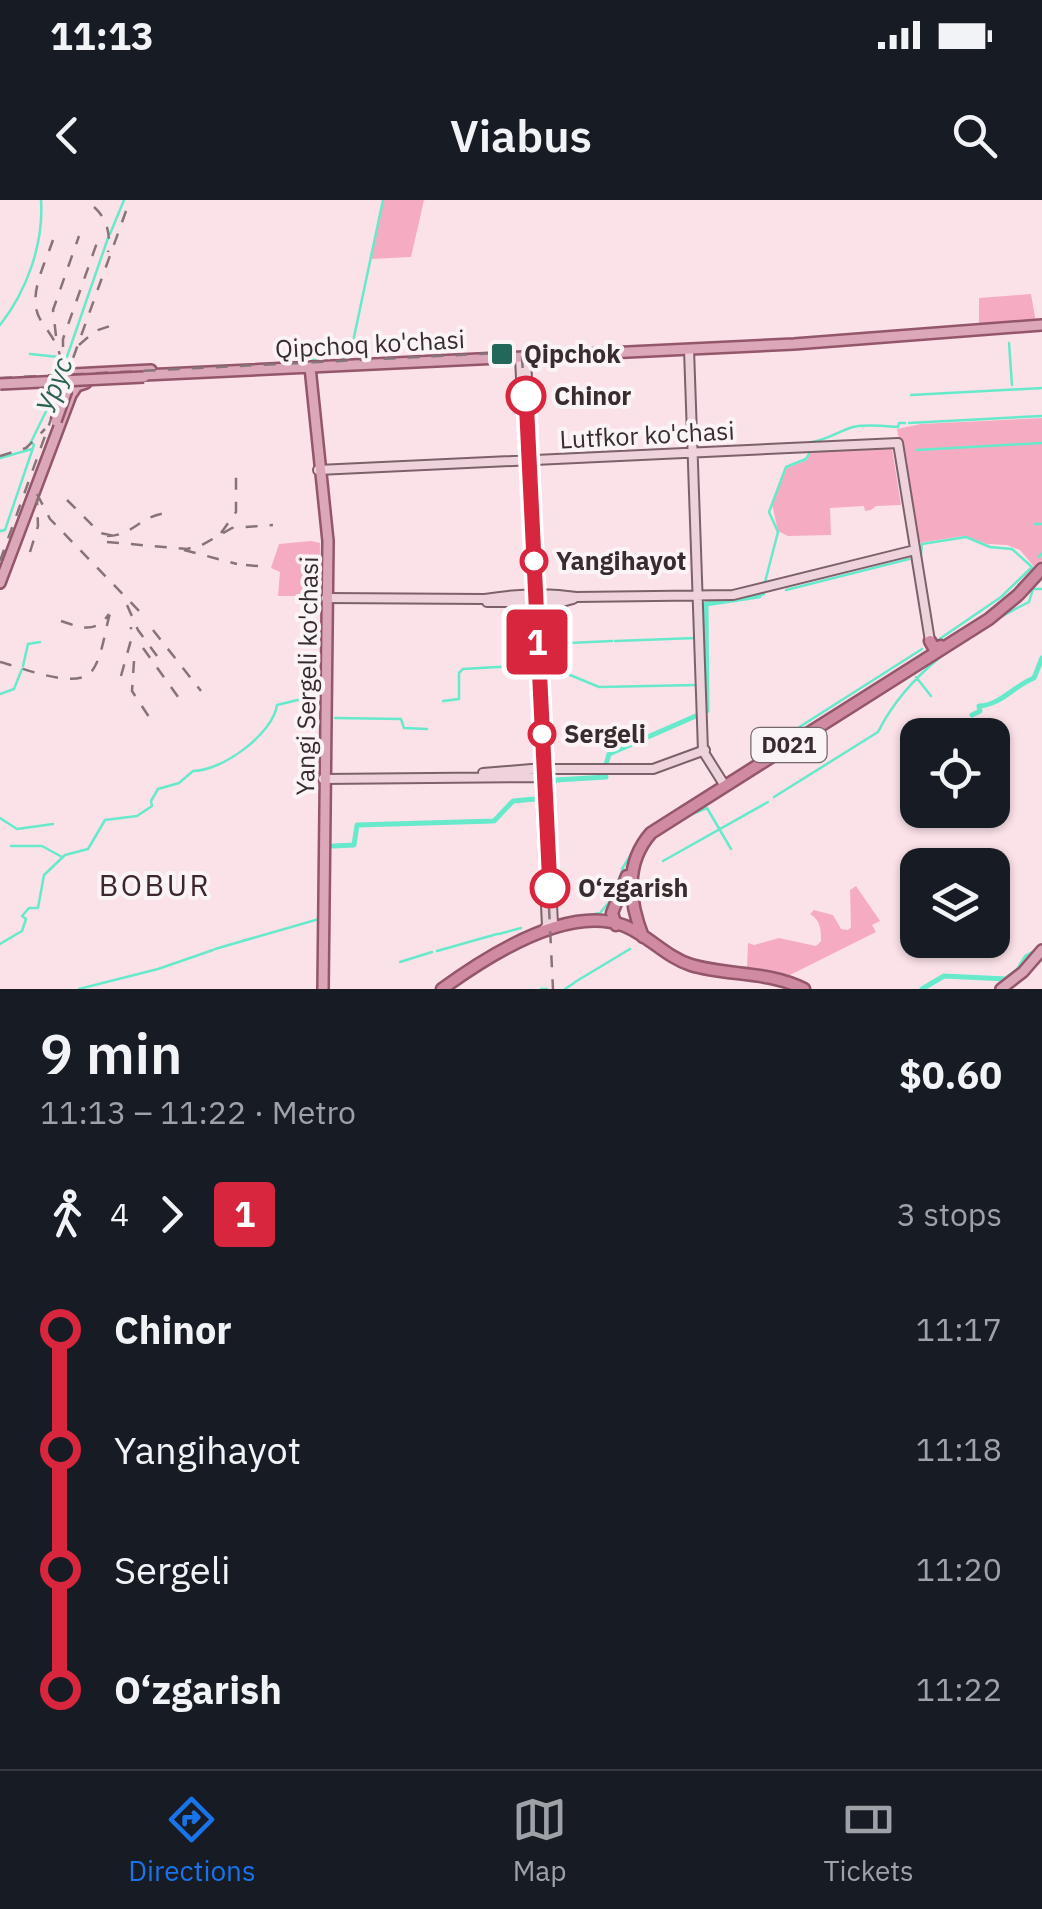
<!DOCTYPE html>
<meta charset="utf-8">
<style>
:root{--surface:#171b24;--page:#20242c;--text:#f1f3f6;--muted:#9ea1a6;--line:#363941;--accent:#1a73e8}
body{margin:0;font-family:"IBM Plex Sans",sans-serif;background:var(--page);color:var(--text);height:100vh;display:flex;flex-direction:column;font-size:38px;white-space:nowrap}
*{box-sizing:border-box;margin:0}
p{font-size:32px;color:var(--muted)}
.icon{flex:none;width:55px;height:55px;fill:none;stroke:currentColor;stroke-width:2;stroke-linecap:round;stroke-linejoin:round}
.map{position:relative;height:789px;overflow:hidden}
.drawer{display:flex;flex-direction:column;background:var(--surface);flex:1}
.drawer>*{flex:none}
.badge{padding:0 20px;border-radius:8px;font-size:35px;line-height:65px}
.fabs{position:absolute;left:900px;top:518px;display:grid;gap:20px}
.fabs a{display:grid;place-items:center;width:110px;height:110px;border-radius:20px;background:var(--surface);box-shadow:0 2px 8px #0004;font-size:50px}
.map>.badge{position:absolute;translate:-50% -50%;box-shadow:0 0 0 5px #fff}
.legs{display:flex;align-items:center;gap:15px;height:110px;padding:0 40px;font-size:32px}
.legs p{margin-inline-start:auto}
.head{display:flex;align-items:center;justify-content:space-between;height:170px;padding:0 40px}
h1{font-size:55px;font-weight:600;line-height:75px}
ul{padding:0 40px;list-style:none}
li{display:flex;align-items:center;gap:35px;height:120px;font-size:38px}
li i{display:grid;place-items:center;width:15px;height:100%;margin:0 12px;background:currentColor}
li i::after{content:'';width:25px;height:25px;margin:-12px;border:8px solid;border-radius:50%;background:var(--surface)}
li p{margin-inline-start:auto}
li:first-child i{background:linear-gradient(#0000 50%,currentColor 0)}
li:last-child i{background:linear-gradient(currentColor 50%,#0000 0)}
.status{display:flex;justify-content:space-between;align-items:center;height:70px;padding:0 50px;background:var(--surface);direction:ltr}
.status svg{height:28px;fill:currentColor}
header{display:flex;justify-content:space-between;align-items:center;height:130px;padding:0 40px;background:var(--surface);font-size:45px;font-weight:600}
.tabs{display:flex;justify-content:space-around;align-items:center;height:140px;border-top:2px solid var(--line);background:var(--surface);font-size:28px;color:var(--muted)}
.tabs a{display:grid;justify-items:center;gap:5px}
.tabs .current{color:var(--accent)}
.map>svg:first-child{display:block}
</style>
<div class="status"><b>11:13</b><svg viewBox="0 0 49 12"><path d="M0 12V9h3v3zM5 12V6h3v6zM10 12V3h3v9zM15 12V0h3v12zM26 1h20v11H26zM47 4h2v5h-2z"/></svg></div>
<header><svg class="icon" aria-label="back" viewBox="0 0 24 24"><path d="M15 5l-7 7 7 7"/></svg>Viabus<svg class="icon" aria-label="search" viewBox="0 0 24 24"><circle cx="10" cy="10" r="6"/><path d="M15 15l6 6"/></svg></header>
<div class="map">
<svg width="1042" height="789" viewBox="0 0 1042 789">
<rect width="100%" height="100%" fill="#fbe1e8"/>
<path fill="#f5acc2" d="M383,0h41l-13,57 -40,2z
M1031,94l5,29 -57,5v-30z
M1042,218v142l-6,9 -16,-19 -13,-5 -20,-1 -23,-8 -46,7 -21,-114 24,-5z
M892,248l9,57 -25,1 -5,4 -6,1 -1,-5 -34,2 1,27 -43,1 -10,-5 -6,-27 15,-36 20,-8 4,-8z
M311,341l9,2 -1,53h-41l2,-24 -9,-4 8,-24z
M856,686l24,35 -8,4 4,7 -86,43 -43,-7 1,-25 6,2 25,-7 37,8 5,-5c0,-13 -1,-21 -11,-27l4,-4 19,5 8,14 7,1 3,-3 -1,-37z"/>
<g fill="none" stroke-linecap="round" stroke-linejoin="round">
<path stroke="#67e9cc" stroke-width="2.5" d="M110,34l14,-34
M0,125c27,-34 44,-82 41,-125
M1009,143l3,42
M30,154l29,3
M312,159c10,5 30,4 38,-3l33,-156
M298,162l7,-3
M60,177l48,-139
M911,195l131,-7
M909,223l133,-7
M812,242c15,-2 27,-11 41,-15 15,-3 30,-1 45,0l1,-4h6
M917,250l125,-7
M0,258l32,-9
M1035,324h7
M0,331l5,-1 29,-85 -3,-3 26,-53
M921,355l1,-11 44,-7 24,10 22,2 20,18 -31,30 -63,43
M1039,357l3,-4
M765,382l13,-50 -9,-20 17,-45 20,-8 4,-7
M786,390l123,-31
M759,396l5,-2
M612,441l-43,2 -4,14 -19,1v12h12l41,17 98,-2
M615,441l81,-3
M23,466l5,-22 12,-2
M916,477l15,19
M706,484h2
M0,494l14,-5 8,-20
M312,499l10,2
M443,501l16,-2v-26l4,-4 68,-4
M335,518l66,1 3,9 23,1
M768,547l154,-98
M774,597l104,-65c30,-60 90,-100 151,-130l4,-13h9
M684,605l34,-21
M668,616l14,-10
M687,616l20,-8 24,41
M0,618l17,11 36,-5
M11,646h31l20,11
M634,648l8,-11
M663,661l105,-59
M622,669l11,-18
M612,697l10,-26
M564,720l36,-7 10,-12
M499,734l22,-6
M0,744l22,-13 4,-12 -4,-3 7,-8h9l6,-33 21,-20 23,-6 17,-29 32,-4 15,-10 -1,-5 7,-12 21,-6 14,-12c29,0 80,-37 84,-66l33,-8
M215,749l104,-30
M437,751l60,-17
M400,762l32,-10
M575,782l55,-33
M79,789l79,-20 55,-19
M541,789h6
M565,789l9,-6"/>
<path stroke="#67e9cc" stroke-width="5" d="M707,511l-1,-107 53,-8
M972,515l8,-4 -1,-5c22,-1 36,-21 55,-28l8,-20
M606,565l3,-11 89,-39
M551,599v-13l5,-6 50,-3
M333,646l21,-1 3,-20 137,-4 19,-20 22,-2
M922,789l22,-13 62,3 12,-9 8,-13 11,-6"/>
<g stroke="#7d6169" stroke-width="12">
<path id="secondary" d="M689,149l14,402 22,35
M520,157l27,569 -3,3
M526,157l12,266
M318,270l580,-27 32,198
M326,398l159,1c30,-5 61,-7 91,-2l157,-2 182,-45
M487,402h75l11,-3
M543,522l4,81
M546,569h107l52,-19
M483,573l60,-5
M323,579l218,-2
M548,632l5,91 3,2"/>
</g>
<g stroke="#94566a" stroke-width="14">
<path id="primary" d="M310,167l18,174 -5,448
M144,175l650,-31 248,-19
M69,184l4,-10 78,-4
M0,383l71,-188 6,-9 9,-3
M1001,789l22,-17 19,-22"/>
</g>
<g stroke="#94566a" stroke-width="15">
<path id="trunk" d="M930,441l4,7 7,-2
M616,725l-4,-12 15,-37
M643,737c-14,-36 -19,-73 8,-104l338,-214 29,-24 24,-26
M442,789c44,-32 126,-86 183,-63 24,10 41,31 66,39 37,11 78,6 113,24"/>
</g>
<use href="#secondary" stroke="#eed3dc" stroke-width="8"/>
<use href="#primary" stroke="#dca7b9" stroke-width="9"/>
<use href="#trunk" stroke="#d08aa2" stroke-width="10"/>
<path stroke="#867479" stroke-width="2.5" stroke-dasharray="12 12" stroke-linecap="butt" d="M94,7c13,11 17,28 14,45
M53,40c-8,24 -26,56 -13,79 8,13 17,22 20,37
M56,136l-3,-26 26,-74
M79,145l16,-14 18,-6
M522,156l31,633
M63,171v-32l36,-102
M0,178l518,-26
M0,256l26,-8 19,-19
M37,294l13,25 93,96
M67,300l33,33 20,4
M221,333l15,-21v-38
M107,336c27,0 34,-22 62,-23
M107,342l80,7 15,-4 30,-17 41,-3
M184,350l53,14
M30,352l8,-26 -1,-27
M0,361l130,-361
M246,365l22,2
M127,405l11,25 19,26
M61,421c21,7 34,13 48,-7
M153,430l48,61
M143,448l38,53
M134,461l-2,30 19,29
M0,462c21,5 77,29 92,9 11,-15 13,-43 19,-61
M121,476l10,-36v-13"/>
<g stroke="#94566a" stroke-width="14" stroke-linecap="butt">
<path id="primary-bridge" d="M0,184l144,-7
M55,184l8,2 3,7 -10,28"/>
</g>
<use href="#primary-bridge" stroke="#dca7b9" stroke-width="9"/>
</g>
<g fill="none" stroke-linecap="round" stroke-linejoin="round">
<g stroke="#fff" stroke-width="22">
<path id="line-1" d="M526,196l24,492"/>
</g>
<use href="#line-1" stroke="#d7263d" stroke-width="15"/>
</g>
<rect fill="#236758" stroke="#fbf4f6" stroke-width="4" x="490" y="142" width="24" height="24" rx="5"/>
<g fill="#fff" stroke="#d7263d" stroke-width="5">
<circle cx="526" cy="196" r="18"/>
<circle cx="534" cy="361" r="12"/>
<circle cx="542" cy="534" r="12"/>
<circle cx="550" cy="688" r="18"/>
</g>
<g text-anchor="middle" stroke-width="8" stroke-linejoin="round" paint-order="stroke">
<rect fill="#fbf4f6" stroke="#72686b" stroke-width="2.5" x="751.5" y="528" width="75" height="34" rx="8"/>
<g font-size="22" font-weight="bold" fill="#382c2f">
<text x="789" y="553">D021</text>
</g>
<g font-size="25" fill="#382c2f" stroke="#fbf4f6">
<text transform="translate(370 144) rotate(-3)" y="9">Qipchoq ko'chasi</text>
<text transform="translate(647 235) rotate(-3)" y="9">Lutfkor ko'chasi</text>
<text transform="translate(307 476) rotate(-89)" y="9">Yangi Sergeli ko'chasi</text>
</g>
<g font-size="25" font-weight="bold" fill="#382c2f" stroke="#fbf4f6" text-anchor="start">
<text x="524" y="163">Qipchok</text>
</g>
<g font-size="25" font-weight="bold" fill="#382c2f" stroke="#fbf4f6" text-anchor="start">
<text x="554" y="205">Chinor</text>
<text x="556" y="370">Yangihayot</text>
<text x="564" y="543">Sergeli</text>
<text x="578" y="697">O‘zgarish</text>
</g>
<g font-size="28" font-style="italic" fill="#2b6154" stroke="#fbf4f6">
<text transform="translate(54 185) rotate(-70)" y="10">Урус</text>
</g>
<g font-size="30" letter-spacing="2.5" fill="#3e262e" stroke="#fbf4f6">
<text x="155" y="696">BOBUR</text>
</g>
</g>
</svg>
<div class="fabs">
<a><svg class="icon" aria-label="locate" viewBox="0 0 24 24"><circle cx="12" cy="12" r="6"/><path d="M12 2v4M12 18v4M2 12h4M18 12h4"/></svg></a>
<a><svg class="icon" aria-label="layers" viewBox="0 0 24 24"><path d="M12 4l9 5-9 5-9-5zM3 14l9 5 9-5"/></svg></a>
</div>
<b class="badge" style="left:537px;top:442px;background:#d7263d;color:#fff">1</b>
</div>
<section class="drawer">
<div class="head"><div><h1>9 min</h1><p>11:13 – 11:22 · Metro</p></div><b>$0.60</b></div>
<div class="legs"><svg class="icon" aria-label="walk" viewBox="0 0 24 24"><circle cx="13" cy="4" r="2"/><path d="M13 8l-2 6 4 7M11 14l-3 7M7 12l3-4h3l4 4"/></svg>4<svg class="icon" aria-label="forward" viewBox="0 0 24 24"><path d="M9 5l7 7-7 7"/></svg><b class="badge" style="background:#d7263d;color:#fff">1</b><p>3 stops</p></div>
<ul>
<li><i style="color:#d7263d"></i><b>Chinor</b><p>11:17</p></li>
<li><i style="color:#d7263d"></i><span>Yangihayot</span><p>11:18</p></li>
<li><i style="color:#d7263d"></i><span>Sergeli</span><p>11:20</p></li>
<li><i style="color:#d7263d"></i><b>O‘zgarish</b><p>11:22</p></li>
</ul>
</section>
<nav class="tabs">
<a class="current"><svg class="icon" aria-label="directions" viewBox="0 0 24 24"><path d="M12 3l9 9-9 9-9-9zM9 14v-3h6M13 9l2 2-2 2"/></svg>Directions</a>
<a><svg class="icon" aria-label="map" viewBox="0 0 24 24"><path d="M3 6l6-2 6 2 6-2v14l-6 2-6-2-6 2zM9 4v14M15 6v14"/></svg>Map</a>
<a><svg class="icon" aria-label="tickets" viewBox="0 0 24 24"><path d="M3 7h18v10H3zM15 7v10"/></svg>Tickets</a>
</nav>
